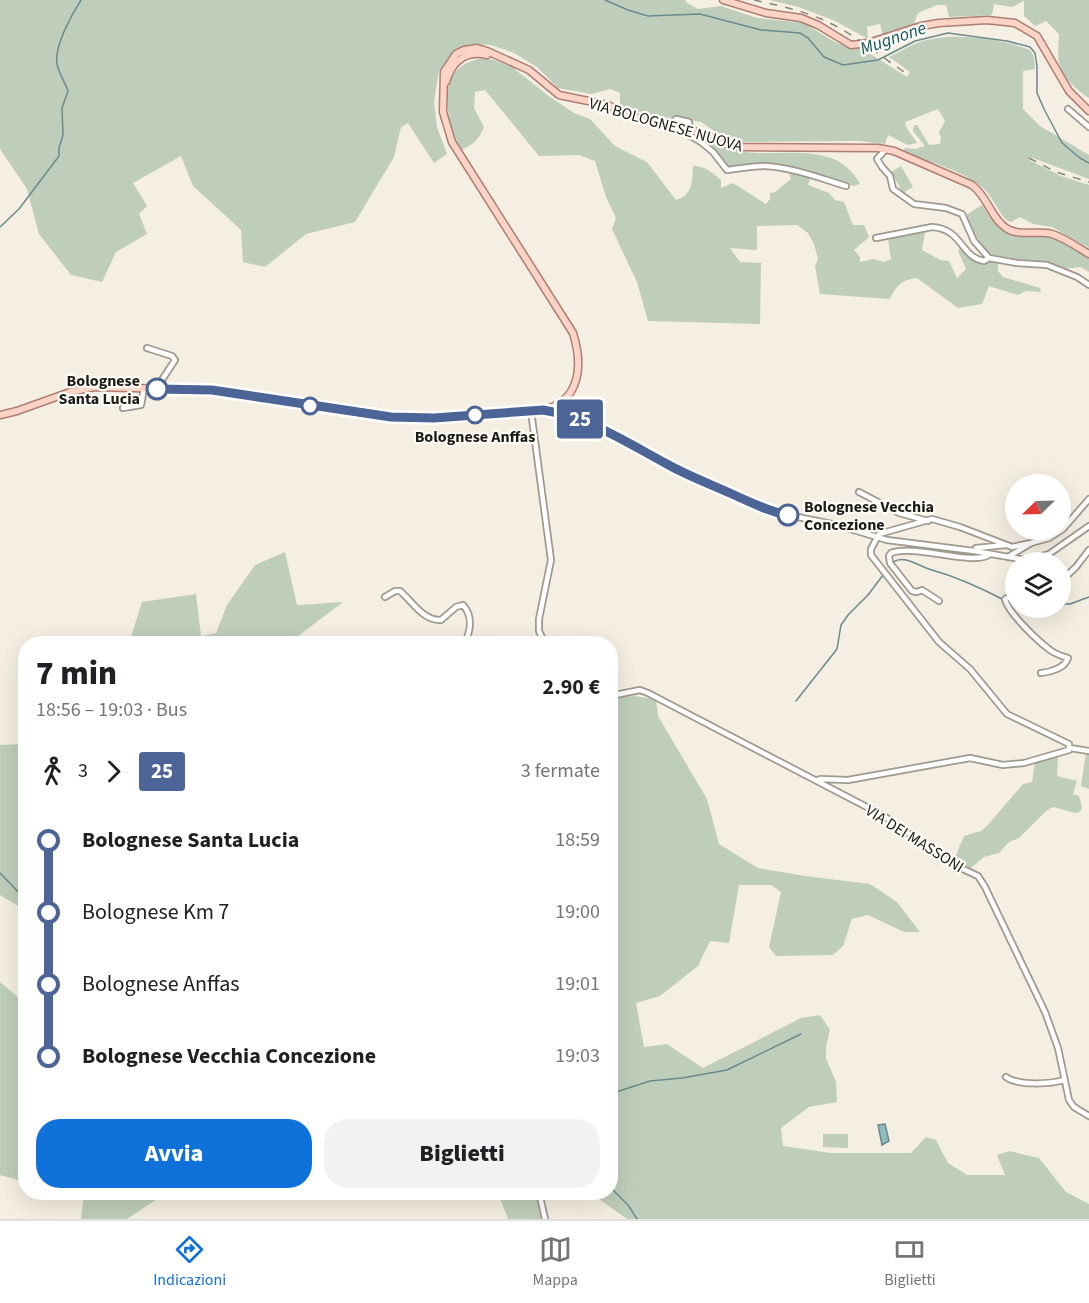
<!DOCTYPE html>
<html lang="it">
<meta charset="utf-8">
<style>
:root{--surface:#fff;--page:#f2f2f2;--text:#202124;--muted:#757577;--line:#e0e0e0;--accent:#0f71da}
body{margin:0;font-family:"Source Sans 3",sans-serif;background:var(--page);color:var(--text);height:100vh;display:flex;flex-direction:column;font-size:22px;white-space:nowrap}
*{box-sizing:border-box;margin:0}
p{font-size:20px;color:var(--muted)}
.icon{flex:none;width:33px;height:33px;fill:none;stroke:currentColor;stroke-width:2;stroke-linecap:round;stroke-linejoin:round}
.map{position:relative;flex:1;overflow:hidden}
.panel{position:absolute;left:18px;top:636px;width:600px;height:564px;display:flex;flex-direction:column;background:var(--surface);border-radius:24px;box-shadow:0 6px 24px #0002}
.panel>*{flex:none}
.badge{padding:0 12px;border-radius:4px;font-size:21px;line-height:39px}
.needle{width:39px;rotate:247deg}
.fabs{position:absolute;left:1005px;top:474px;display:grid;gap:12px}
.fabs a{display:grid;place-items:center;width:66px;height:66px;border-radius:50%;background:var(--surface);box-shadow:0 6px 24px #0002;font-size:30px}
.map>.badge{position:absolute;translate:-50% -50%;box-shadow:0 0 0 3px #fff}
.legs{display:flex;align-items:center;gap:9px;height:66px;padding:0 18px;font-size:20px}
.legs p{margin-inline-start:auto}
.head{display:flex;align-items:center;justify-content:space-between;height:102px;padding:0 18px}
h1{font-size:33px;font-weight:800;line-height:45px}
.primary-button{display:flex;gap:12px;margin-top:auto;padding:12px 18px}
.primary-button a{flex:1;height:69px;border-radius:24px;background:var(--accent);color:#fff;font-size:24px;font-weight:800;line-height:69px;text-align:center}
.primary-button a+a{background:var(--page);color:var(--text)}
ul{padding:0 18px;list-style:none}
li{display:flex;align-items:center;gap:21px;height:72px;font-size:22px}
li i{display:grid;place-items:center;width:9px;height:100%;margin:0 8px;background:currentColor}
li i::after{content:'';width:15px;height:15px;margin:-8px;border:4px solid;border-radius:50%;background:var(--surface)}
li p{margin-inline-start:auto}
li:first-child i{background:linear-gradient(#0000 50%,currentColor 0)}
li:last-child i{background:linear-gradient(currentColor 50%,#0000 0)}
.tab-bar{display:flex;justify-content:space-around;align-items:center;height:84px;border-top:2px solid var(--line);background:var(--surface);font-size:16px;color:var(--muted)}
.tab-bar a{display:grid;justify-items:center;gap:3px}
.tab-bar .selected{color:var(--accent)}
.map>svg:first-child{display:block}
</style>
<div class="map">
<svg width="1089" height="1219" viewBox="0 0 1089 1219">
<rect width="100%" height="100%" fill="#f5eee2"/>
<path fill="#bfcebb" d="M0,0h685l2,3 11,6 23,-3 36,12 47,5 29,18 14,6 14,1 46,29 3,-5 -21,-15c11,-5 23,-13 34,-16 31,-9 77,-3 107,9l4,7 1,12 -12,2v38l17,17 49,29v24l-59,-22 -1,3 32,16 28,9v63l-37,-21 -19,-3 -13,-7 -9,5 -5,-2c-8,-9 -13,-22 -22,-31 -19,-18 -57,-28 -81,-37l2,-4 10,1 10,-3 -12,-15 1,-6h3l12,20 11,-1 1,-6 -2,-6 6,-11 -7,-12 -33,13c0,8 9,14 12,21l-9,2 -20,-10 -3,9 -27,-3 -122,1 -13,-5 -22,-15 -24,-4 -8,2 -49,-14v-13l-10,-4 -19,5 -33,-6 -21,-21 -23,-14 -23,-8 -20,-1 -16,9 -16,18 -5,30 3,26 10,27 -13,9 -26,-40 -7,4 -7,30 -39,65 -49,12 -41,33 -22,-5 -2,-32 -48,-44 -12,-30 -48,27 14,23 -8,8 8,20 -31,18 -14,30 -31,-7 -32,-41 -12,-45 -27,-40z
M769,0h320v98c-12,-8 -27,-20 -30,-36 -2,-8 0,-20 0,-28l-13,-13 -11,5 -11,-10v-15l-12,6 -18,-3 -2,11 -43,2 -3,-12h-9l-19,8 -4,11 -31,12 -3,-12 -13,3 1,12 -33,-18 -36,-14z
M484,58l10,2 18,7 38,30 24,16 16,6 25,27 32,16 29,38c17,-5 16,-18 17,-34 12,0 20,7 28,14v8l12,-5 33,21 4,-5v-6l5,-1 16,-13 -4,-11c-21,-4 -38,-2 -59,1l-8,-9 -33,-28c12,-2 18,8 28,13 7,3 16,5 23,6 41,8 98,-13 122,33l-6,2 -42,-13 -4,12 21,8 6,7 9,2 9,23h11l5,12 -15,13 6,7v5l13,-3 11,3 7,-3 -3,-20 37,-7 -3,18 18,10 9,1 8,17 9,-9 -8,-18 2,-3 16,15 22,-1v9l5,6 37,11 1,4 -15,-1 -8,4 -29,-9 -7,18 -24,4 -41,-30c-14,1 -22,8 -27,21l-70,-5 -5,-28 3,-7 -4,-15 -6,-11 -11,-8 -40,1v24l-27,-2 10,14 21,1 -1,61 -112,-3 -11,-39 -25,-53 4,-11 -10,-21 -11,-36 -16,-6 -40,1 -54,-66 -10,2 -1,16 10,19c-5,12 -11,18 -23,23 -16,-33 -28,-85 23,-92z
M901,166l12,21 -10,6 -12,-21z
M982,205c26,42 33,24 73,34 12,4 24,12 34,19v14l-8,-5 -17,2 -12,-4 -63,-11 -16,-22 -7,-17z
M285,552l12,53 46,-3 -54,41h-160l13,-41 54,-8 5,42 15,-3 11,-28 28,-40z
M634,696l22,3 2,17 49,83 12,45 39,24 47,8 65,8 27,18 23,30h-16l-36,-17 -16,4 -9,27 -10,9 -57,1 -7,-9 12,-55 -10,-7h-32l-10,58 -19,-2 -12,25 -38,30 -24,7 8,44 23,-3 36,24 98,-50 19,-3 10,15 -4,16v12l10,24 1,20 -28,5 -28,21 2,18 48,7h80l15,-16 10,3 12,23 19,12h38l-8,-20 12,-4 30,7 27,34 23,12v15h-462l-31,-22 -33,-3 -3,-1 50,-1v-494z
M25,744h1l-1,166 -25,-15v-150z
M1086,753l3,1v35l-8,-3z
M1058,757l-1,19 20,5 -4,13 6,2 3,11 -2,5 -5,1 -22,-6 -7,4 -27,27 -10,4 -10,11 -15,4 -13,11 -18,-6 11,-26 17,-5 6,-5 36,-42 9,-2 3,-19z
M0,982l25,21 1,170 -4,8 -22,-6z
M823,1134h25v14l-25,-1z
M84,1193v-1l82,1 -39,26h-46z
M496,1193h40l5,26h-33l-6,-16z"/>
<path fill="#8cbbc0" stroke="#6a8b8d" stroke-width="1.5" d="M885,1124l4,17 -7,4 -4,-20z"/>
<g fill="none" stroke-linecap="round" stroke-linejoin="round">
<path stroke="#6a8b8d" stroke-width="1.5" d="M605,0l23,10 20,6 52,-2 61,16 39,3 8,5 16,19 19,8 35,-5 37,-19 33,-8 59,8 23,6 5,6 2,13v27l7,16 18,34 18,15 9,5
M0,227l19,-18 40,-53v-8l4,-13 -1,-27 6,-17c-3,-9 -9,-17 -11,-27 -3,-18 15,-50 24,-64
M893,562c13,-8 26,5 39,8 25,7 47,17 70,29
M1009,602l7,2
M1060,604h10l19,-7
M796,701l41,-52 4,-24 7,-10 20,-20 15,-20
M0,873l26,27
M610,1094l40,-13 32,-3 45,-8 74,-36
M610,1187l18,18 9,14"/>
<g stroke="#a0998e" stroke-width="8">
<path id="minor" d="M1068,109l21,18
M672,124l4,-5 13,3 1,6
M682,126l2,6 17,10 12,10 14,18c11,-1 26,-4 37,-4 27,1 56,12 82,20
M876,238l56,-11c31,2 28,30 52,34l5,-3 -15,-17 -12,-27 -16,-6 -32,-4 -21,-15 -3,-13 -8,-9 -5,-8 9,-10
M989,258l28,5 30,2 30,12 12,8
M147,348l25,8 3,4 -19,29
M559,405l4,4 16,10 41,19 47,26 93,44 13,4 64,13 50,15 87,11 52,9 23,-6 40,-28
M123,408l18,-3 3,-17
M544,410l27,6
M531,411l20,149 -12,59v12l6,13
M859,492l40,21 29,8
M976,548l30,-3
M1008,557l23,-14 18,-5 14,-9 26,-30
M1060,582l16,-15 13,-17
M385,597l10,-6h5c12,10 23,30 41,29l15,-13 7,-2c10,11 8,26 1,39
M1016,600l-7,-3 -4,2c3,14 33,42 45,51 5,4 12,6 18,8 -3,10 -17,14 -27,15
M939,601l-17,-11 -5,2 -5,-1 -22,-28 -1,-7 2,-3c26,-9 84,14 99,1
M610,696l30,-6 8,3 236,123 68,48 26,12 7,11 60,125 13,36 11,52 5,7 15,9
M1070,748l19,3
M818,780l2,-1 28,1 122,-22 33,7 21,-2 45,-13v-6l-62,-30 -37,-45 -31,-27 -68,-87v-6l8,-15 53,-15 28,8 52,20 19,-4
M1006,1077c12,9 44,7 58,3
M539,1192l6,27"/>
</g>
<g stroke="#ac7f71" stroke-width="9">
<path id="major" d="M723,0l43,13 35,5 17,7 33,20 17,-2 53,-17 18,-3 48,-3 28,3 22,13 32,55 20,20
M446,82c6,-20 19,-32 41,-27
M0,415l17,-4 53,-19 24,-5 114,3 183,27 43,1 109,-8c38,-9 40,-45 30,-77l-121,-191 -9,-30 1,-40 12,-18 8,-4 13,-2 10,3 42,19 30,25 49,10 32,14 42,7 47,19 13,2 136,1 16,3 78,34c16,12 19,33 34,43 13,9 32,2 46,6 13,4 25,13 37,20"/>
</g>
<use href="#minor" stroke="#fff" stroke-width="4.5"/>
<use href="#major" stroke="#fbd3c7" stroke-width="6"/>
<path stroke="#8a867d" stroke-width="1.5" stroke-dasharray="8 8" stroke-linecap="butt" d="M754,0c22,5 46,10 67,19 31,13 58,36 86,55
M1029,158l27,14 33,10"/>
</g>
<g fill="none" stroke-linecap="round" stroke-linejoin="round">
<g stroke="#fff" stroke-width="14">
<path id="line-1" d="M157,389l55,1 179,27 43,1 109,-8c45,7 83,32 122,53 21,12 45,21 67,31 18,8 35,17 56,21"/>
</g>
<use href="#line-1" stroke="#4c6596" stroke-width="9"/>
</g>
<g fill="#fff" stroke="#4c6596" stroke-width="3">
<circle cx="157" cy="389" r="10"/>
<circle cx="310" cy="406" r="8"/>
<circle cx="475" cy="415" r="8"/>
<circle cx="788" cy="515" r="10"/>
</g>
<g text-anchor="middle" stroke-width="4.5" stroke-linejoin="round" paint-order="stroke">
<g font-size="16" fill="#1c1a15" stroke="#fefcf7">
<text transform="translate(666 124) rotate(16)" y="6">VIA BOLOGNESE NUOVA</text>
<text transform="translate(915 838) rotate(32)" y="6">VIA DEI MASSONI</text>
</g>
<g font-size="16" font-weight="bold" fill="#1c1a15" stroke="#fefcf7" text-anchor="end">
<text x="140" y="386">Bolognese<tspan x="140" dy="18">Santa Lucia</tspan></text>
<text x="475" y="442" text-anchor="middle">Bolognese Anffas</text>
<text x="804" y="512" text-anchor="start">Bolognese Vecchia<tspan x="804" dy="18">Concezione</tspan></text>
</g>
<g font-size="18" font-style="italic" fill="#10555b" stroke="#fefcf7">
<text transform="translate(893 38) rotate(-19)" y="6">Mugnone</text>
</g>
</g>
</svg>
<div class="fabs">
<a><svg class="needle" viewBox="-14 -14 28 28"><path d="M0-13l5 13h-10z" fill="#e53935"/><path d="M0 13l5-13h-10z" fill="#757577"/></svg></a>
<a><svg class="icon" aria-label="layers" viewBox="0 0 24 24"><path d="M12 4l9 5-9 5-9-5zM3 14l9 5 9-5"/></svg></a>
</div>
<b class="badge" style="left:580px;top:419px;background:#4c6596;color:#fff">25</b>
<section class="panel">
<div class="head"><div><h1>7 min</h1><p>18:56 – 19:03 · Bus</p></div><b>2.90 €</b></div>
<div class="legs"><svg class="icon" aria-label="walk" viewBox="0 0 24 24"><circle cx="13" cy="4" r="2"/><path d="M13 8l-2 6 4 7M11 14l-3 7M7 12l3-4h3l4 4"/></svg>3<svg class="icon" aria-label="forward" viewBox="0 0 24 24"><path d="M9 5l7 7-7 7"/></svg><b class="badge" style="background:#4c6596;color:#fff">25</b><p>3 fermate</p></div>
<ul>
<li><i style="color:#4c6596"></i><b>Bolognese Santa Lucia</b><p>18:59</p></li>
<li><i style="color:#4c6596"></i><span>Bolognese Km 7</span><p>19:00</p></li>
<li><i style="color:#4c6596"></i><span>Bolognese Anffas</span><p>19:01</p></li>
<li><i style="color:#4c6596"></i><b>Bolognese Vecchia Concezione</b><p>19:03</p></li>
</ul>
<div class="primary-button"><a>Avvia</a><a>Biglietti</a></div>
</section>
</div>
<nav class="tab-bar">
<a class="selected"><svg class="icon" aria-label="directions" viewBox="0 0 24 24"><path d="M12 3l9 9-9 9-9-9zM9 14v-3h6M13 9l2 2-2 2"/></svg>Indicazioni</a>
<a><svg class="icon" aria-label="map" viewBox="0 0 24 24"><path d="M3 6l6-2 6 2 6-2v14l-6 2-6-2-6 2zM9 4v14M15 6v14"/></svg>Mappa</a>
<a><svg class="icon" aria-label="tickets" viewBox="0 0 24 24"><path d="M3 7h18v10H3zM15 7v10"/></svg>Biglietti</a>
</nav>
